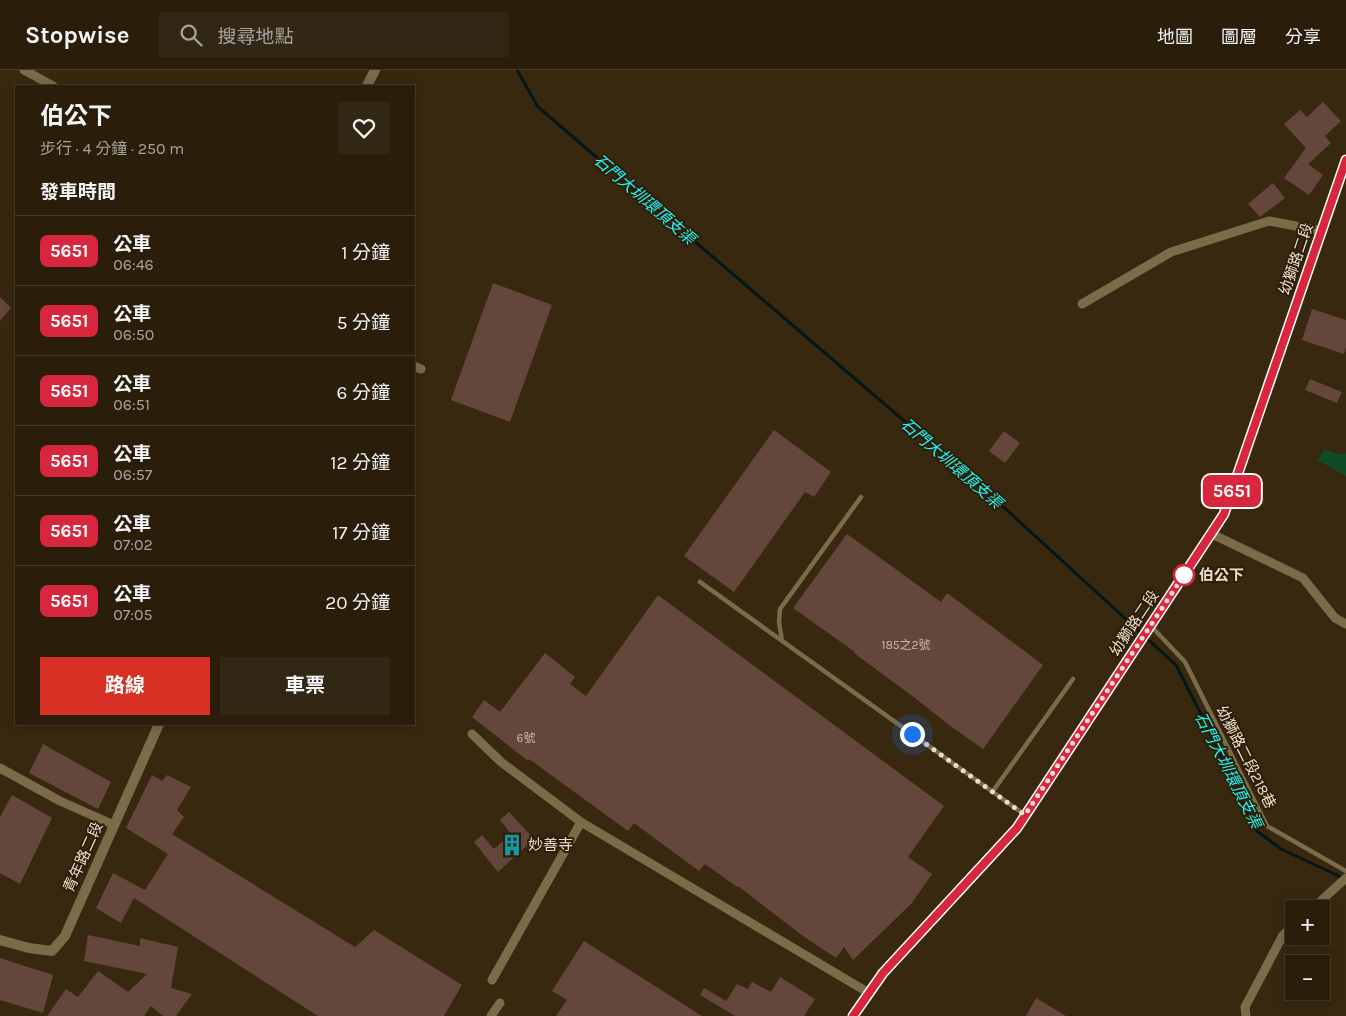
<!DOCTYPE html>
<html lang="zh-TW">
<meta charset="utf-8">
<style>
:root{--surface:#2a1e0b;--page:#322714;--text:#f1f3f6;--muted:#a5a29d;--line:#463c2c;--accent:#d93025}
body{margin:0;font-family:Karla,"Noto Sans TC",sans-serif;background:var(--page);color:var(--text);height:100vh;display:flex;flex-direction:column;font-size:19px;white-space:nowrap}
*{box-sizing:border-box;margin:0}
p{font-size:16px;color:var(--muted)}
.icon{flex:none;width:28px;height:28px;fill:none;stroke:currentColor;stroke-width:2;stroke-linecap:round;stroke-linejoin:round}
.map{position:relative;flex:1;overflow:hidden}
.side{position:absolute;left:15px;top:15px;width:400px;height:640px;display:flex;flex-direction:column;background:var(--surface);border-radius:0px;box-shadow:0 2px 12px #0003,0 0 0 1px var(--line)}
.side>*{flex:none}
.badge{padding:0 10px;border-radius:8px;font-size:18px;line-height:32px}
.fabs{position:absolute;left:1285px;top:830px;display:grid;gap:10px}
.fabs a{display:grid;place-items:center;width:45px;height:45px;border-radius:0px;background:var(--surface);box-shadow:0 2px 12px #0003,0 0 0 1px var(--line);font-size:25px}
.you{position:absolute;width:25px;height:25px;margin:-12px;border:4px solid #fff;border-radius:50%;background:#1a73e8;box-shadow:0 0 0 8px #1a73e833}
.map>.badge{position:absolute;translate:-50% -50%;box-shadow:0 0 0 2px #fff}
h2{padding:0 25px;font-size:19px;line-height:45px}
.round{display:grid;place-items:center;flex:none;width:52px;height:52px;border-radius:0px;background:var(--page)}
.summary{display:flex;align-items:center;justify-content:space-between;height:85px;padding:0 25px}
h1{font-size:24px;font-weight:700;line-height:38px}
.cta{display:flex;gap:10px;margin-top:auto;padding:10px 25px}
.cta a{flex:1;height:58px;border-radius:0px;background:var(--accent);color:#fff;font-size:20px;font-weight:700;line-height:58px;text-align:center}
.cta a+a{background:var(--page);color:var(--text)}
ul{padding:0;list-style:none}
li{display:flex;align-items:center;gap:15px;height:70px;padding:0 25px;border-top:1px solid var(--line)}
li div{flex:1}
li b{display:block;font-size:19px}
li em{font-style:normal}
li .badge{min-width:55px;font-weight:700;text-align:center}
header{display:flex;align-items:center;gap:30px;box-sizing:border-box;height:70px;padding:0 25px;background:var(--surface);border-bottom:1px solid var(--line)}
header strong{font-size:24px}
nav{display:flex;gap:28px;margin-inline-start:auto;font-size:18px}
.search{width:350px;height:45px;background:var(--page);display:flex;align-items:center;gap:12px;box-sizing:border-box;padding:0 18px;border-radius:0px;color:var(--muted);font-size:19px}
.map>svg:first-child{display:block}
</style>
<header>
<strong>Stopwise</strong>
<div class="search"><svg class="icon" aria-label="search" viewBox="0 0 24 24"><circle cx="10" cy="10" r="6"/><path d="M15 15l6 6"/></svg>搜尋地點</div>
<nav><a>地圖</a><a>圖層</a><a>分享</a></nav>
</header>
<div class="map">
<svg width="1346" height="946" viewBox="0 0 1346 946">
<rect width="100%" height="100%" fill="#38280f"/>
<path fill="#0d4b29" d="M1325,380l17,5 4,-2v23l-29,-16z"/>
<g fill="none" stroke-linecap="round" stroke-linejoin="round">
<path stroke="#051617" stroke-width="3" d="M517,0l21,37 449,385 189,173 26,51 42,92 13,23 24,18 62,29"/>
</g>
<path fill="#65463c" d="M1323,32l18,19 -16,15 6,7 -23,21 15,11 -14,20 -25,-17 22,-30 -22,-24 16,-14 7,7z
M1273,113l12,15 -25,19 -12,-13z
M493,213l59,22 -42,117 -59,-22z
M0,227l11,11 -11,13z
M1312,239l34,11v27l-2,7 -42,-14z
M1310,309l32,13 -5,11 -32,-13z
M774,360l57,42 -17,25 -9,-5 -71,100 -50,-36z
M1004,361l16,12 -15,20 -16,-12z
M847,464l94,68 6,-9 96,72 -60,84 -34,-24 -34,-27 -61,-45 1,-1 -62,-44z
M658,525l286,211 -36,51 24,17 -21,30 -58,56 -9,-13 -8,11 -33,-22 -65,-50 -1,1 -32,-23 -6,7 -65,-48 -6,8 -99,-72 -1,2 -56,-44 12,-17 16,12 45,-59 30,24 -5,7 16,12z
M43,674l68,38 -13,27 -69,-36z
M152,705l10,6 5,-6 24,12 -14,23 7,7 -12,17 183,113 19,-17 88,55 -18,31h-126l-184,-118 -13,25 -25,-15 17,-35 32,17 23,-36 -42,-26z
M12,725l40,23 -32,66 -20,-11v-56z
M509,742l25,27 -36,33 -24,-30 8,-7 12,14 17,-15 -11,-14z
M88,865l52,11v-8l38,9 -7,41 21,6 -16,22h-13l-12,-10 -7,10h-97l19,-27 12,8 20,-26 30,21 19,-18 -63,-13z
M584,871l118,75h-146l11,-16 -15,-9z
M0,888l53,17 -10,38 -43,-13z
M780,907l35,22 -11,17h-69l-35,-21 4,-7 22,13 11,-17 11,5 4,-7 19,10z
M1036,928l30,18h-40z"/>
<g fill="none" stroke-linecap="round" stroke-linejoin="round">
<path stroke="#7b6b49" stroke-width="4.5" d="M700,512l325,233
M1151,556l34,36 82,164 79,45
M782,571l-3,-19 1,-13 81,-112
M993,721l80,-112"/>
<path stroke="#7b6b49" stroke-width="9" d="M24,0l29,16
M1082,234l89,-52 98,-31 53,10
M414,296l7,3
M1212,464l91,44 32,40 11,6
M472,664l29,28 80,60 288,171
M0,698l60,33 54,24
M1312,839l34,-31
M492,910l89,-158
M491,946l9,-13
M1246,946l-1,-9 38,-72 11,-9"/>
<path stroke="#7b6b49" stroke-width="10" d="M367,16l8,-16
M0,870l29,8 23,3 13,-15 94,-212
M853,946l30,-43 134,-145 207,-314 122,-354"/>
</g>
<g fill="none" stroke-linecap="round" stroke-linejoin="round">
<g stroke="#fff" stroke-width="11">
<path id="line" d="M853,946l30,-43 134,-145 207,-314 122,-354"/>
</g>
<use href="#line" stroke="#d7263d" stroke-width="8"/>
<path stroke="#e9ded0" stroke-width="5" stroke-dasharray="0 9" d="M912,664l113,81 159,-240"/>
</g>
<defs>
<g id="building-bare" transform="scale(1.725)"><path d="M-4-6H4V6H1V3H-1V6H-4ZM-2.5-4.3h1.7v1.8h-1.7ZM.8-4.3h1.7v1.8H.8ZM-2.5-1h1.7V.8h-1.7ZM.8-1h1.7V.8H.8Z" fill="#0f9aa8" stroke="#2e1e05" stroke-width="2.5" paint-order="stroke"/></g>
</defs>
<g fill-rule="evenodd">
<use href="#building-bare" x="512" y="775"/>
</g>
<circle fill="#fff" stroke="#d7263d" stroke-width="2.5" cx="1184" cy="505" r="10"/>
<g text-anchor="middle" stroke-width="4" stroke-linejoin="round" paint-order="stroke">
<g font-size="12" fill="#c8b8ab">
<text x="906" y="579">185之2號</text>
<text x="526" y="672">6號</text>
</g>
<g font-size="15" fill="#e9ded0" stroke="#2e1e05">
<text transform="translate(1296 189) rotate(-71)" y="5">幼獅路二段</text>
<text transform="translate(1134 553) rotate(-56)" y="5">幼獅路二段</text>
<text transform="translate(1246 687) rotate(63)" y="5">幼獅路二段218巷</text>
<text transform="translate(83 787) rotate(-66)" y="5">青年路二段</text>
</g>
<g font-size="15" font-weight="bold" fill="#e9ded0" stroke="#2e1e05" text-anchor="start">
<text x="1199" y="510">伯公下</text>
</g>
<g font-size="15" fill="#e9ded0" stroke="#2e1e05" text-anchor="start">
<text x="528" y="780">妙善寺</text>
</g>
<g font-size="16" font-style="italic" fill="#1ef6fc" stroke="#2e1e05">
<text transform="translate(645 129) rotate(41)" y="6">石門大圳環頂支渠</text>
<text transform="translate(952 393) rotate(41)" y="6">石門大圳環頂支渠</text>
<text transform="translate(1229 700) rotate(63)" y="6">石門大圳環頂支渠</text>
</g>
</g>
</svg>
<div class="fabs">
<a>+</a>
<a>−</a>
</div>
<div class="you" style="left:912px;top:664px"></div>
<b class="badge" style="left:1232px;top:421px;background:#d7263d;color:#fff">5651</b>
<section class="side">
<div class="summary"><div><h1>伯公下</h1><p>步行 · 4 分鐘 · 250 m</p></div><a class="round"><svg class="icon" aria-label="heart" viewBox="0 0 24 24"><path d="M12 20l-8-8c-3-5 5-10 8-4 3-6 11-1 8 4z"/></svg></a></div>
<h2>發車時間</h2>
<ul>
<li><span class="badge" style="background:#d7263d;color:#fff">5651</span><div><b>公車</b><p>06:46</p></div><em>1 分鐘</em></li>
<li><span class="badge" style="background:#d7263d;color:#fff">5651</span><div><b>公車</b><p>06:50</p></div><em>5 分鐘</em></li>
<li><span class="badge" style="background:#d7263d;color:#fff">5651</span><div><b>公車</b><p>06:51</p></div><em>6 分鐘</em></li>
<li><span class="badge" style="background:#d7263d;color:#fff">5651</span><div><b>公車</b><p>06:57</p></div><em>12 分鐘</em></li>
<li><span class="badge" style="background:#d7263d;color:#fff">5651</span><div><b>公車</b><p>07:02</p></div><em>17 分鐘</em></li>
<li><span class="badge" style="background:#d7263d;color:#fff">5651</span><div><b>公車</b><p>07:05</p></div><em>20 分鐘</em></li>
</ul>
<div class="cta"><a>路線</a><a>車票</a></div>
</section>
</div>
